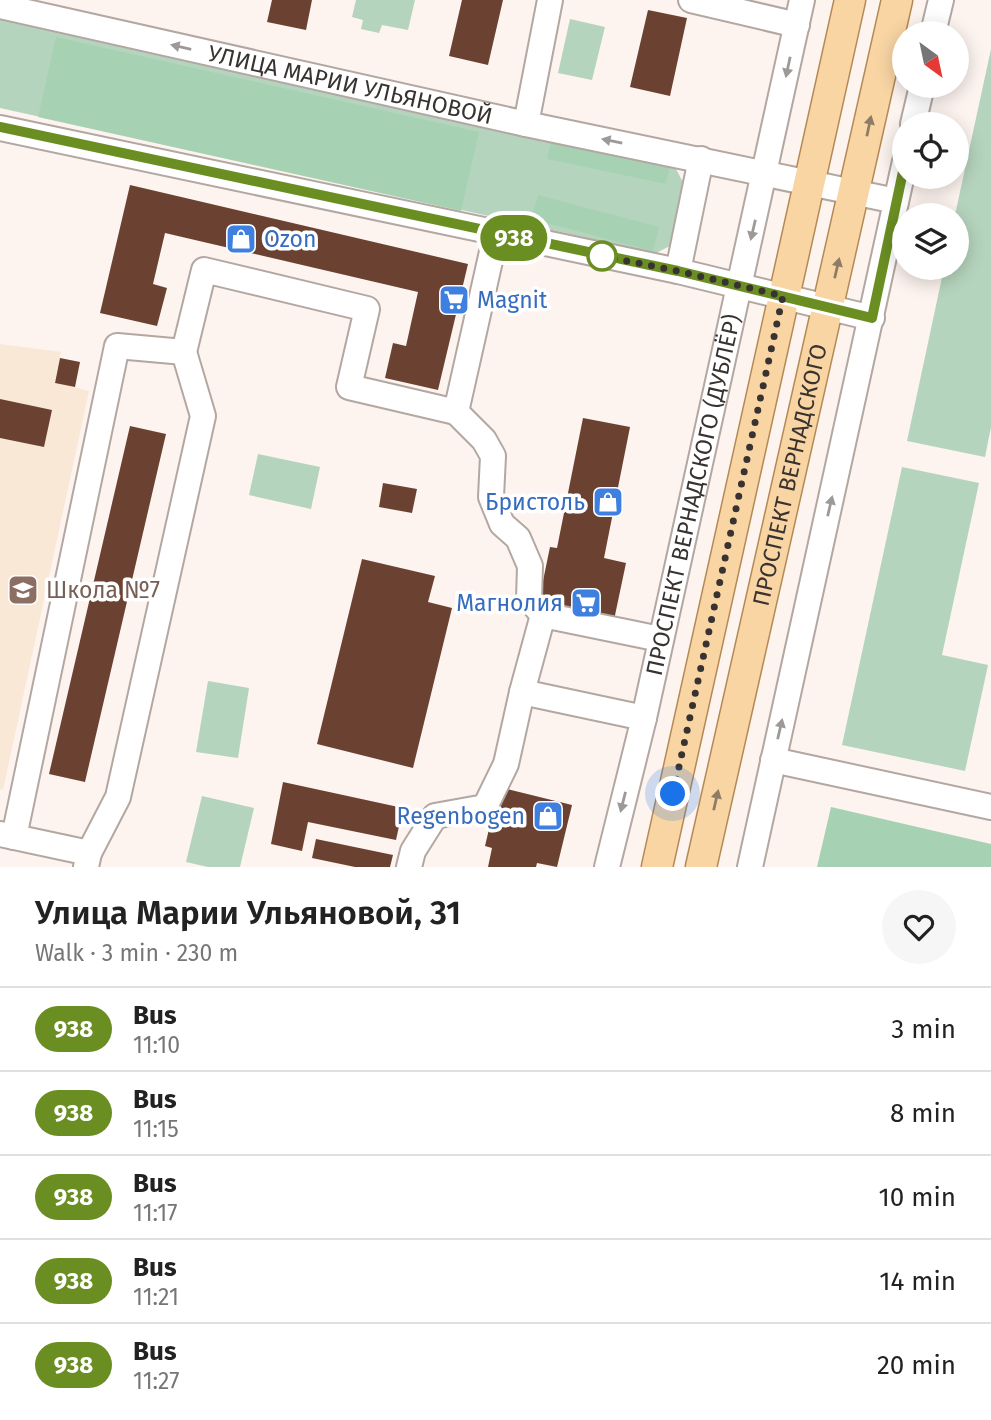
<!DOCTYPE html>
<meta charset="utf-8">
<style>
:root{--surface:#fff;--page:#f6f6f6;--text:#222;--muted:#767676;--line:#e0e0e0}
body{margin:0;font-family:"Fira Sans",sans-serif;background:var(--page);color:var(--text);height:100vh;display:flex;flex-direction:column;font-size:26px;white-space:nowrap}
*{box-sizing:border-box;margin:0}
p{font-size:23px;color:var(--muted)}
.icon{flex:none;width:38px;height:38px;fill:none;stroke:currentColor;stroke-width:2;stroke-linecap:round;stroke-linejoin:round}
.map{position:relative;height:867px;overflow:hidden}
.panel{display:flex;flex-direction:column;background:var(--surface);flex:1}
.panel>*{flex:none}
.badge{padding:0 14px;border-radius:23px;font-size:24px;line-height:46px}
.needle{width:46px;rotate:147deg}
.fabs{position:absolute;left:892px;top:21px;display:grid;gap:14px}
.fabs a{display:grid;place-items:center;width:77px;height:77px;border-radius:50%;background:var(--surface);box-shadow:0 4px 18px #0003;font-size:35px}
.you{position:absolute;width:35px;height:35px;margin:-18px;border:5px solid #fff;border-radius:50%;background:#1a73e8;box-shadow:0 0 0 10px #1a73e833}
.map>.badge{position:absolute;translate:-50% -50%;box-shadow:0 0 0 4px #fff}
.round{display:grid;place-items:center;flex:none;width:74px;height:74px;border-radius:37px;background:var(--page)}
.summary{display:flex;align-items:center;justify-content:space-between;height:119px;padding:0 35px}
h1{font-size:33px;font-weight:600;line-height:52px}
ul{padding:0;list-style:none}
li{display:flex;align-items:center;gap:21px;height:84px;padding:0 35px;border-top:2px solid var(--line)}
li div{flex:1}
li b{display:block;font-size:26px}
li em{font-style:normal}
li .badge{min-width:77px;font-weight:700;text-align:center}
.map>svg:first-child{display:block}
</style>
<div class="map">
<svg width="991" height="867" viewBox="0 0 991 867">
<rect width="100%" height="100%" fill="#fdf3ef"/>
<path fill="#f9e8d6" d="M0,344l61,8 -6,30 34,9 -86,399 -3,-1z"/>
<path fill="#b5d4bd" d="M356,0h59l-7,30 -26,-5 -3,8 -18,-4 2,-9 -11,-3z
M0,15l674,150 12,23 -14,57 -16,8 -656,-145z
M570,19l35,8 -13,53 -34,-7z
M991,49v378l-6,30 -78,-16 37,-173h13v-53h-2z
M258,454l62,13 -9,42 -62,-14z
M902,467l77,16 -37,172 46,10 -23,106 -123,-26z
M208,681l41,7 -11,70 -42,-6z
M202,796l52,12 -14,59h-32l-22,-5z"/>
<path fill="#a6d2b3" d="M56,37l423,95 -18,79 -423,-94z
M552,137l119,25 -5,22 -119,-25z
M538,195l121,32 -6,24 -122,-32z
M831,807l160,37v23h-174z"/>
<path fill="#6b4232" d="M272,0h40l-6,30 -39,-8z
M462,0h41l-15,65 -39,-9z
M648,10l39,8 -17,78 -40,-9z
M130,185l338,79 -30,126 -53,-12 8,-35 13,3 12,-54 -253,-59 -12,51 14,4 -10,38 -57,-13z
M60,358l20,4 -5,25 -20,-4z
M0,399l52,11 -8,37 -44,-9z
M583,418l47,9 -26,131 22,5 -12,57 -76,-15 12,-58 7,1z
M130,426l36,8 -81,348 -36,-8z
M383,483l34,6 -5,24 -33,-6z
M362,559l73,17 -7,26 24,6 -39,160 -96,-24z
M283,782l120,26 -7,32 -88,-18 -6,29 -31,-7z
M499,787l73,18 -15,62 -20,-4 -1,4h-48l4,-19 -7,-2z
M316,839l77,16 -3,12h-35l-43,-9z"/>
<g fill="none" stroke-linecap="round" stroke-linejoin="round">
<g stroke="#b3a7a2" stroke-width="28">
<g id="minor">
<path d="M691,0l106,25"/>
<path id="s1" d="M0,6l526,118 370,77"/>
<path d="M933,33l8,-33"/>
<path d="M526,124l24,-124"/>
<path d="M913,124l9,-38"/>
<path d="M0,128l678,143 194,47"/>
<path d="M496,234l-40,178 28,28 9,16 -2,41 11,27 16,14 12,28 -1,33 14,16"/>
<path d="M678,271l23,-112"/>
<path d="M522,692l122,26"/>
<path d="M773,760l218,47"/>
<path d="M0,834l89,19 -3,14"/>
<path d="M14,837l103,-491 67,6 20,-82 163,39 -18,78 107,25"/>
<path d="M89,853l29,-56 85,-381 -19,-64"/>
<path d="M409,867l4,-16 22,-35 50,-9 21,-43 16,-72 21,-77 117,24"/>
<path id="s2" d="M607,867l37,-149 158,-718"/>
<path d="M750,867l155,-706"/>
</g>
</g>
<g stroke="#b38a55" stroke-width="33">
<g id="major">
<path d="M657,867l193,-867"/>
<path id="s3" d="M701,867l196,-867"/>
</g>
</g>
<use href="#minor" stroke="#fff" stroke-width="24"/>
<use href="#major" stroke="#f9d5a4" stroke-width="30"/>
</g>
<defs><path id="oneway-solid" d="M-6-.8H1V-3.2L6.5 0L1 3.2V.8H-6Z" transform="scale(1.75)"/></defs>
<g fill="#9c9998">
<use href="#oneway-solid" transform="translate(181 47) rotate(-167)"/>
<use href="#oneway-solid" transform="translate(788 67) rotate(102)"/>
<use href="#oneway-solid" transform="translate(612 141) rotate(-168)"/>
<use href="#oneway-solid" transform="translate(753 230) rotate(103)"/>
<use href="#oneway-solid" transform="translate(830 506) rotate(-77)"/>
<use href="#oneway-solid" transform="translate(780 729) rotate(-77)"/>
<use href="#oneway-solid" transform="translate(623 802) rotate(104)"/>
</g>
<g fill="#8f7c65">
<use href="#oneway-solid" transform="translate(869 126) rotate(-78)"/>
<use href="#oneway-solid" transform="translate(837 268) rotate(-77)"/>
<use href="#oneway-solid" transform="translate(716 800) rotate(-77)"/>
</g>
<g fill="none" stroke-linecap="round" stroke-linejoin="round">
<g stroke="#fff" stroke-width="16">
<path id="line" d="M0,127l678,144 194,47 33,-156"/>
</g>
<use href="#line" stroke="#6b8e23" stroke-width="10"/>
<path stroke="#383331" stroke-width="7" stroke-dasharray="0 12.6" d="M602,256l76,15 105,25 -110,498"/>
</g>
<defs>
<g id="shop-square" transform="scale(1.575)"><rect x="-9" y="-9" width="18" height="18" rx="4" fill="#3f7fe0" stroke="#fff"/><path d="M-5-2.5h2.3a2.7 3.5 0 0 1 5.4 0H5L5.5 6h-11ZM-1.5-2.5h3a1.5 2.3 0 0 0-3 0Z" fill="#fff"/></g>
<g id="supermarket-square" transform="scale(1.575)"><rect x="-9" y="-9" width="18" height="18" rx="4" fill="#3f7fe0" stroke="#fff"/><path d="M-6-5.5h2.5l.6 2H6L4.5 2H-2.5L-4.4-4H-6ZM-1.5 3.2a1.3 1.3 0 1 0 .1 0ZM3 3.2a1.3 1.3 0 1 0 .1 0Z" fill="#fff"/></g>
<g id="school-square" transform="scale(1.575)"><rect x="-9" y="-9" width="18" height="18" rx="4" fill="#8d6e63" stroke="#fff"/><path d="M0-5L7-2L0 1L-7-2ZM-4 1L0 2.5L4 1V4Q0 6-4 4Z" fill="#fff"/></g>
</defs>
<g fill-rule="evenodd">
<use href="#shop-square" x="241" y="239"/>
<use href="#supermarket-square" x="454" y="300"/>
<use href="#shop-square" x="608" y="502"/>
<use href="#school-square" x="23" y="590"/>
<use href="#supermarket-square" x="586" y="603"/>
<use href="#shop-square" x="548" y="816"/>
</g>
<circle fill="#fff" stroke="#6b8e23" stroke-width="3.5" cx="602" cy="256" r="14"/>
<g text-anchor="middle" stroke-width="7" stroke-linejoin="round" paint-order="stroke">
<g font-size="23" fill="#383331" stroke="#fff">
<text dy="8" stroke="none"><textPath href="#s1" startOffset="359">УЛИЦА МАРИИ УЛЬЯНОВОЙ</textPath></text>
<text dy="8" stroke="none"><textPath href="#s3" startOffset="402">ПРОСПЕКТ ВЕРНАДСКОГО</textPath></text>
<text dy="8" stroke="none"><textPath href="#s2" startOffset="382">ПРОСПЕКТ ВЕРНАДСКОГО (ДУБЛЁР)</textPath></text>
</g>
<g font-size="23" fill="#366cbe" stroke="#fff" text-anchor="end">
<text x="264" y="247" text-anchor="start">Ozon</text>
<text x="477" y="308" text-anchor="start">Magnit</text>
<text x="585" y="510">Бристоль</text>
<text x="563" y="611">Магнолия</text>
<text x="525" y="824">Regenbogen</text>
</g>
<g font-size="23" fill="#785e54" stroke="#fff" text-anchor="start">
<text x="46" y="598">Школа №7</text>
</g>
</g>
</svg>
<div class="fabs">
<a><svg class="needle" viewBox="-14 -14 28 28"><path d="M0-13l5 13h-10z" fill="#e53935"/><path d="M0 13l5-13h-10z" fill="#767676"/></svg></a>
<a><svg class="icon" aria-label="locate" viewBox="0 0 24 24"><circle cx="12" cy="12" r="6"/><path d="M12 2v4M12 18v4M2 12h4M18 12h4"/></svg></a>
<a><svg class="icon" aria-label="layers" viewBox="0 0 24 24"><path d="M12 4l9 5-9 5-9-5zM3 14l9 5 9-5"/></svg></a>
</div>
<div class="you" style="left:673px;top:794px"></div>
<b class="badge" style="left:514px;top:238px;background:#6b8e23;color:#fff">938</b>
</div>
<section class="panel">
<div class="summary"><div><h1>Улица Марии Ульяновой, 31</h1><p>Walk · 3 min · 230 m</p></div><a class="round"><svg class="icon" aria-label="heart" viewBox="0 0 24 24"><path d="M12 20l-8-8c-3-5 5-10 8-4 3-6 11-1 8 4z"/></svg></a></div>
<ul>
<li><span class="badge" style="background:#6b8e23;color:#fff">938</span><div><b>Bus</b><p>11:10</p></div><em>3 min</em></li>
<li><span class="badge" style="background:#6b8e23;color:#fff">938</span><div><b>Bus</b><p>11:15</p></div><em>8 min</em></li>
<li><span class="badge" style="background:#6b8e23;color:#fff">938</span><div><b>Bus</b><p>11:17</p></div><em>10 min</em></li>
<li><span class="badge" style="background:#6b8e23;color:#fff">938</span><div><b>Bus</b><p>11:21</p></div><em>14 min</em></li>
<li><span class="badge" style="background:#6b8e23;color:#fff">938</span><div><b>Bus</b><p>11:27</p></div><em>20 min</em></li>
</ul>
</section>
